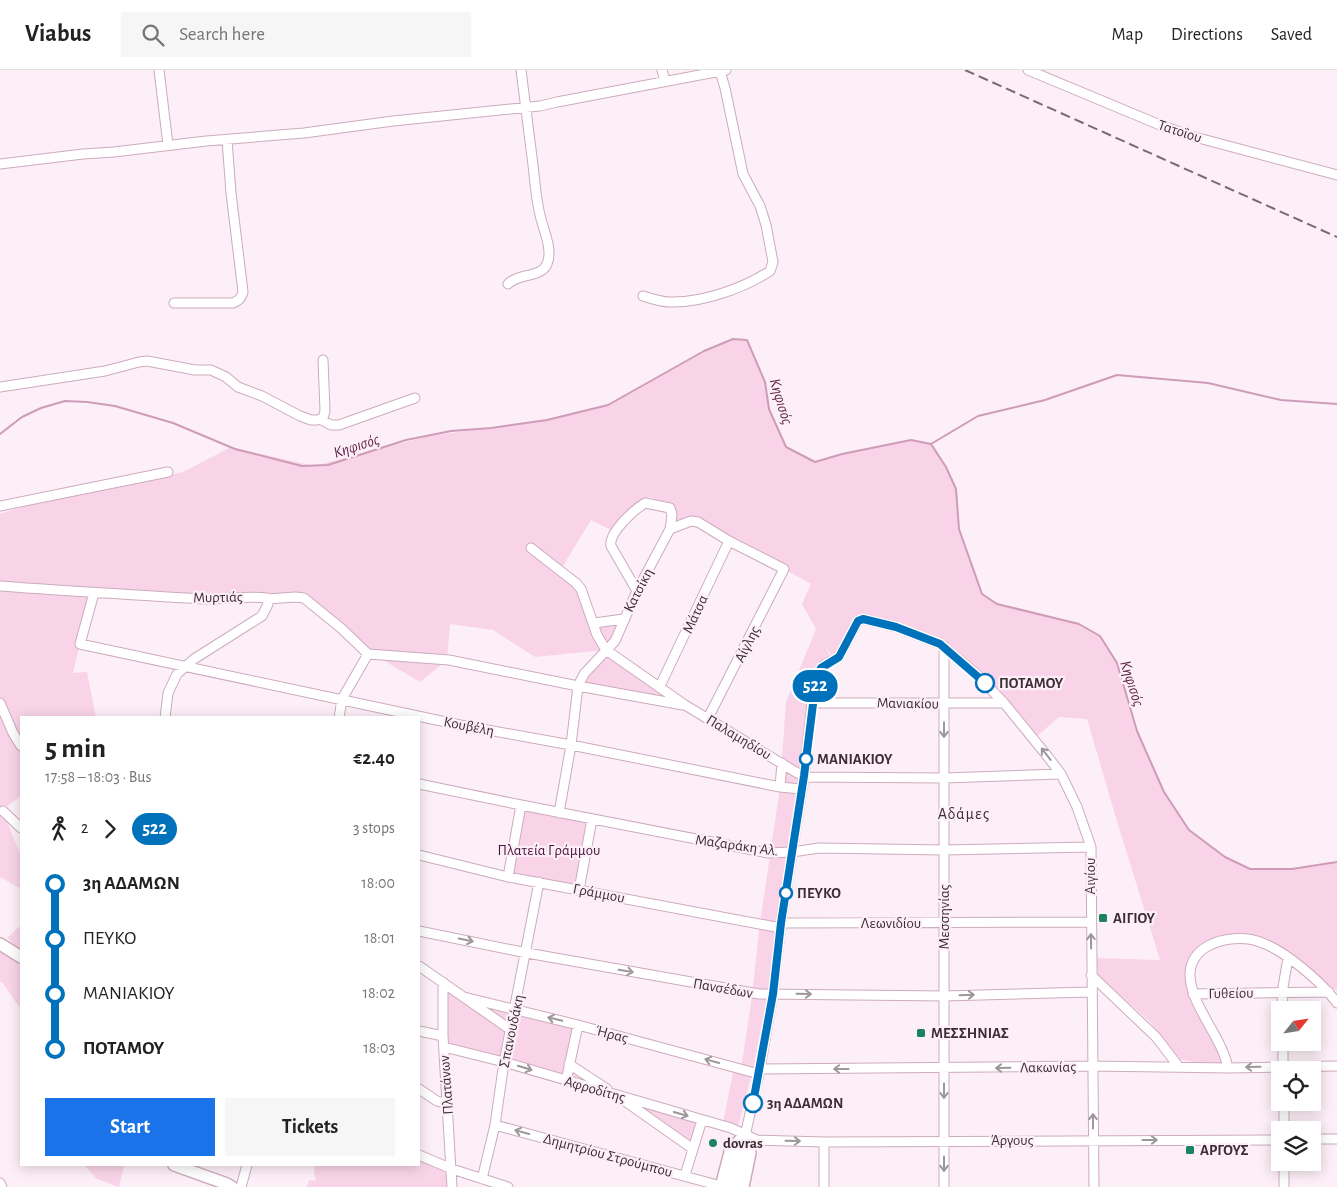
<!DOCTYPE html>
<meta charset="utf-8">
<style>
:root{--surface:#fff;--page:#f6f6f6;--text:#222;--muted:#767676;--line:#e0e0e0;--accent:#1a73e8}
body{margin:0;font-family:"Alegreya Sans",sans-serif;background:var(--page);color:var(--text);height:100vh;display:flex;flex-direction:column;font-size:19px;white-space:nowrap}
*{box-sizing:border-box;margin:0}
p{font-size:16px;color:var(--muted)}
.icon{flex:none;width:28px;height:28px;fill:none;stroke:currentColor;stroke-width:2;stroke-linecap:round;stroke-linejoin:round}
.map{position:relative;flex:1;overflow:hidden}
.drawer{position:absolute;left:20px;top:646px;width:400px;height:450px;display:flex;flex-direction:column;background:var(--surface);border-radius:0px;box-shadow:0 2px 12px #0003}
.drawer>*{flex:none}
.badge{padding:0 10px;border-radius:16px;font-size:18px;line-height:32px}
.needle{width:32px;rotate:60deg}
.tools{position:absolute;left:1271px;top:931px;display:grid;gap:10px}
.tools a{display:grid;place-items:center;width:50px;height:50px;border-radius:0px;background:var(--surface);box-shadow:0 2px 12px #0003;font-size:25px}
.map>.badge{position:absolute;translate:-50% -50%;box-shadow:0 0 0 2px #fff}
.legs{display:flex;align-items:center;gap:8px;height:55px;padding:0 25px;font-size:16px}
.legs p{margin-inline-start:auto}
.summary{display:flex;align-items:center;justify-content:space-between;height:85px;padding:0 25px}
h1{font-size:28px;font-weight:700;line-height:38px}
.primary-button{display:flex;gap:10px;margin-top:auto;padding:10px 25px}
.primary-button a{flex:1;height:58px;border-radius:0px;background:var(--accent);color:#fff;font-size:20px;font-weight:700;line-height:58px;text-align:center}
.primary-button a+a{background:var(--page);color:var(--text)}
ul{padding:0 25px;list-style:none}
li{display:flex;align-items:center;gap:18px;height:55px;font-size:19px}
li i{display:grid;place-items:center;width:8px;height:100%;margin:0 6px;background:currentColor}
li i::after{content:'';width:12px;height:12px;margin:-6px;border:4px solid;border-radius:50%;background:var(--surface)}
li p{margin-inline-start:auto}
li:first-child i{background:linear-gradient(#0000 50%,currentColor 0)}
li:last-child i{background:linear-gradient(currentColor 50%,#0000 0)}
header{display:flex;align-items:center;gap:30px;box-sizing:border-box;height:70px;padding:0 25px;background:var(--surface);border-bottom:1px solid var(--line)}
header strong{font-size:24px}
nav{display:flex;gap:28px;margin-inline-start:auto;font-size:18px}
.search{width:350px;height:45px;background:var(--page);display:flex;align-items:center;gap:12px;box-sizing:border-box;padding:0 18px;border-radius:0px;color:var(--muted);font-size:19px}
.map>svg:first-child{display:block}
</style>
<header>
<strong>Viabus</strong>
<div class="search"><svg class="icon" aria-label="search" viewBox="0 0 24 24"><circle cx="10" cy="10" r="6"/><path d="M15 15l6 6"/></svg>Search here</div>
<nav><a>Map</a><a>Directions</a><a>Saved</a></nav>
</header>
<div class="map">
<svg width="1337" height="1117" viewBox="0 0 1337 1117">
<rect width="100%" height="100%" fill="#fdeff7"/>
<path fill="#f9d4e8" d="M733,269l14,1 18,42 4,27 17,38 29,15 27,-8 69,-14 20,4 15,23 10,22 3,40 23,65 15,10 82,20 21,12 17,27 20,68 27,61 25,38 36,27 25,12h42l45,-7v129l-54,-41 -24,-11 -53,4 -19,26 -1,7 5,18 29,57 5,15 -44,-6 -31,-38 -52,-47 -3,-17 65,2 -44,-142 -29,-99 -28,-2 -24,21 -91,-96 -42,-16 -38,-11 -29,42 -4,-2 -6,-9 5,10 -15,13 -7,31 -9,75 -32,223 -13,68 -16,60 -15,-3 10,-51 8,-3 11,-73 8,-73 20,-136 6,-85 30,-73 -14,-25 9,-20 -118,-66 -18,3 -4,-14 -21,-10 -17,11 -20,23 -22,-11 -31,51 15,12 21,41 27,-4 -17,30 64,52 -92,-16 27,-36 -70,7 -42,-27 -43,-6 -3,36 -27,22 -37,-22 26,-2 -38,-7 -66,-55 -213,-1 -19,78 14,-1 9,45 -75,1v78l-19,14 19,46v33l-21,-12v-363l27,-9 130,-27 26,-6 48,-25 83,19 115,-30 118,-16 61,-15 96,-54z
M523,739l65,14 -9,67 -71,-13z
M21,855v25l-14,-12z
M0,881l21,12v74l-1,-29 -18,-26h-2z
M443,919l135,36 -9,39 45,30 -170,-47z
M619,1026l83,24 -9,29z
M419,1089l30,13v15h-142l2,-7 7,1 -2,-8 1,-8h104z
M84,1095h40l-5,22 -22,-8z"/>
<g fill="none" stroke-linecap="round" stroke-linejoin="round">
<path stroke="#ce9cb8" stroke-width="2" d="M0,364l22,-17 19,-9 24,-7 22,1 28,4 58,17 62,26 67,17 26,-1 78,-25 45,-9 40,-3 56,-8 61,-15 96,-54 29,-12 14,1 18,42 4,27 17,38 29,15 27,-8 69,-14 20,4 15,23 10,22 3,40 23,65 15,10 82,20 21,12 17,27 20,68 27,61 25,38 36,27 25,12h42l45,-7
M931,374l47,-28 67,-16 72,-25 91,8 73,17 56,4"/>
<g stroke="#cdabbe" stroke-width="11">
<path id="minor" d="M159,0l9,75
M662,0l3,11
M1028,0l132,55 31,11 146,39
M0,94l83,-10 31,-2 92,-11 98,-8 89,-12 147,-15 17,-4 169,-32
M508,214c10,-11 33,-6 39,-20 6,-13 -3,-33 -6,-45 -5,-18 -6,-36 -8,-54 -4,-31 -8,-63 -12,-95
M643,226c9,3 18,6 27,6 32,1 74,-14 100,-31l3,-9 -7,-37 -6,-19 -17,-32 -18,-86 -5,-17
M174,233h59c6,-3 8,-4 10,-11l-12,-99 -4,-53
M0,317l105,-16 34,-9 8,-1 48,9h16l15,7 12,10 24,9 38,20 11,4h6l6,-2 2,-7 -2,-51
M320,349l11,6h8l76,-27
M0,436l168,-34
M531,478l45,35 5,6 16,46 9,15 79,55 119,72 140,1 117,-4
M0,516c67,5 135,9 202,13 22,1 44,-4 65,-1l1,6 -6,12 -68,43 -17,15 -9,19 -3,25
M637,521l-26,-45c-3,-13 23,-36 34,-43l25,5 2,7 -2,14 21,-8 7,1 31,19 55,28 -76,149
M94,523l-14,51 380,81 111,20 209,42 21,2
M268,529l27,-2 9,1 38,31 26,25
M594,553l30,-4
M660,616l69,-145
M0,633l13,30 8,13
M812,633h192
M339,648l3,-19 26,-45 81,6 129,26 105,19
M419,714l102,21 247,48 24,-1 27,-4 125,2 147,-3
M780,717l2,-24
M3,741l18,17
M559,743l12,-68 7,-59 6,-12 31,-33 22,-50 33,-62
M419,785l89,22 273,51
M508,807l13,-72
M579,820l13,-71
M781,853l309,-1
M419,861l108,22 232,41 185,2 147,-4
M419,896l92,64
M1091,905l65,62 23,30
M443,912v54l9,151
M1193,924l136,-2
M464,927l114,28 181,49
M1283,940l-1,-17 6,-35
M419,961l24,5
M1283,972v28
M444,977l60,15 227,66 26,12 67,2 456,-2
M569,994l38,25
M1228,998c-6,-32 -39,-64 -38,-95 1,-13 7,-21 18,-27 14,-8 37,-10 52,-4 24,8 62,40 77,61
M759,999l334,-3 135,2 109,-2
M566,1011l12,-56
M419,1019l18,12 11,3
M622,1029l71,50
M1284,1032v28
M495,1055l226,61
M1312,1069h25
M419,1085l33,14 56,18
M685,1105l17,-55
M482,1109l13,-54 9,-63 35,-180
M0,1113l2,4
M241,1117l6,-22
M727,1117l11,-43
M735,1117l12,-45 -2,-6 14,-62 14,-80 8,-71 23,-146 8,-74 6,-30 6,-8 15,-8 19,-36 5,-2 33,8 44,17 36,30 28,29 44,54 13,17 16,33 14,40 3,340
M824,1117v-45
M944,1117v-541
M1284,1117v-25"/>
</g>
<g stroke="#cdabbe" stroke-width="14">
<path id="major" d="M0,874l21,13
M174,1095l53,19 5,3
M721,1117l9,-35 9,-11
M743,1117l7,-34 -3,-11"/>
</g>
<use href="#minor" stroke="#fff" stroke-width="9"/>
<use href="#major" stroke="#fff" stroke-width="11"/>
<path stroke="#776a71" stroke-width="2" stroke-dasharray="10 5" stroke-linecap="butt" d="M965,0l372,167"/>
</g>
<defs><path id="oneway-shaft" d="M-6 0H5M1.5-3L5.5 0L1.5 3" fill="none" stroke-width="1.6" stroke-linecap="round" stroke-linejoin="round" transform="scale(1.25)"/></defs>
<g stroke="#9d969a">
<use href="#oneway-shaft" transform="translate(944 660) rotate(90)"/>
<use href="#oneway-shaft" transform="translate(1046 684) rotate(-128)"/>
<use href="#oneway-shaft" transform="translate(466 870) rotate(12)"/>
<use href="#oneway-shaft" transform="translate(1091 871) rotate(-91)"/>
<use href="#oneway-shaft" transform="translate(626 901) rotate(10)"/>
<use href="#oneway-shaft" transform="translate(804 924) rotate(1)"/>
<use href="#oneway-shaft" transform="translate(967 925) rotate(-2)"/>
<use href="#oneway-shaft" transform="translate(555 949) rotate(-167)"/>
<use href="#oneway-shaft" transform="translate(712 991) rotate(-165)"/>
<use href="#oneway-shaft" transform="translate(1253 997) rotate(179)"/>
<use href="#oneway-shaft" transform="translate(525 998) rotate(17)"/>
<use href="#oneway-shaft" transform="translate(1003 998) rotate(179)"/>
<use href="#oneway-shaft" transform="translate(841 999) rotate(180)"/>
<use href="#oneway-shaft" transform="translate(944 1021) rotate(90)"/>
<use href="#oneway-shaft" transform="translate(681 1044) rotate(16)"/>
<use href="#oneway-shaft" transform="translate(1093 1051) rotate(-90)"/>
<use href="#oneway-shaft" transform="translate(522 1062) rotate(-165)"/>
<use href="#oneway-shaft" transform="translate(1150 1070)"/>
<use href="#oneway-shaft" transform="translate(793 1071) rotate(1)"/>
<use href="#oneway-shaft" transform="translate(944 1094) rotate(90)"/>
</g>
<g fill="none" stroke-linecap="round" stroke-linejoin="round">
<g stroke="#fff" stroke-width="11">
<path id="line-1" d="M753,1033l20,-109 8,-71 23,-147 11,-88 3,-14 3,-6 18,-11 19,-36 5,-2 33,8 44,17 45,39"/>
</g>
<use href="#line-1" stroke="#0072bc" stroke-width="8"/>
</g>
<g fill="#fff" stroke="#0072bc" stroke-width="2.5">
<circle cx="985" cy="613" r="9"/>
<circle cx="806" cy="689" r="6"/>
<circle cx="786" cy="823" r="6"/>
<circle cx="753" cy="1033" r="9"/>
</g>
<g fill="#1a835f" stroke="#fdeff7" stroke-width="2">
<rect x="1098" y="843" width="10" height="10" rx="2.5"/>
<rect x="916" y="958" width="10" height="10" rx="2.5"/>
<circle cx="713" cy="1073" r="5"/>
<rect x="1185" y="1075" width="10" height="10" rx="2.5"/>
</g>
<g text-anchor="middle" stroke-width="4.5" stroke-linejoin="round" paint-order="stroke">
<g font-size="15" fill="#3b2e35" stroke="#fdeff7">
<text transform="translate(1180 61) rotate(18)" y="5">Τατοΐου</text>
<text transform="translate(638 520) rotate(-63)" y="5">Κατσίκη</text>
<text transform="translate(218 527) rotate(-1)" y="5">Μυρτιάς</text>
<text transform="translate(695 544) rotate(-65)" y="5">Μάτσα</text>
<text transform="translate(747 574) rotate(-63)" y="5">Αίγλης</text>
<text transform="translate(908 633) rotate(1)" y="5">Μανιακίου</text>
<text transform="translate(469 656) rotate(11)" y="5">Κουβέλη</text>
<text transform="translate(739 667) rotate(31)" y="5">Παλαμηδίου</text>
<text transform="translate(737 775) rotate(8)" y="5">Μαζαράκη Αλ.</text>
<text transform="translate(1090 806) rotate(-90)" y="5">Αιγίου</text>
<text transform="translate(599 823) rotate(11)" y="5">Γράμμου</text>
<text transform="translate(944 847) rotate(-90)" y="5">Μεσσηνίας</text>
<text x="891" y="858">Λεωνιδίου</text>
<text transform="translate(723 918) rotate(10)" y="5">Πανσέδων</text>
<text transform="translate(1231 923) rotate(-1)" y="5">Γυθείου</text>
<text transform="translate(511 961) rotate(-78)" y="5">Σπανουδάκη</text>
<text transform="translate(612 964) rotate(15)" y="5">Ήρας</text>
<text transform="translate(1048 997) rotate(-1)" y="5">Λακωνίας</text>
<text transform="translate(446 1015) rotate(-94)" y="5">Πλατάνων</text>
<text transform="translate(595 1019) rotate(16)" y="5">Αφροδίτης</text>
<text x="1012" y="1075">Άργους</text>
<text transform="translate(608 1085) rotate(15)" y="5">Δημητρίου Στρούμπου</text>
</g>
<g font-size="15" font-weight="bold" fill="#3b2e35" stroke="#fdeff7" text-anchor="start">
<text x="999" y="618">ΠΟΤΑΜΟΥ</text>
<text x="817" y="694">ΜΑΝΙΑΚΙΟΥ</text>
<text x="797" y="828">ΠΕΥΚΟ</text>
<text x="767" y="1038">3η ΑΔΑΜΩΝ</text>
</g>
<g font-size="15" fill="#4d123a" stroke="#fdeff7">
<text x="549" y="785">Πλατεία Γράμμου</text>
</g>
<g font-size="15" font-weight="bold" fill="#3b2e35" stroke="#fdeff7" text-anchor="start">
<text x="1113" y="853">ΑΙΓΙΟΥ</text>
<text x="931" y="968">ΜΕΣΣΗΝΙΑΣ</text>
<text x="723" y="1078">dovras</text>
<text x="1200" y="1085">ΑΡΓΟΥΣ</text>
</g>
<g font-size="16" font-style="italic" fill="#5e2248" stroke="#fdeff7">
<text transform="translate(782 331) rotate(73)" y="6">Κηφισός</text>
<text transform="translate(356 375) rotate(-18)" y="6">Κηφισός</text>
<text transform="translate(1133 613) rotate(72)" y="6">Κηφισός</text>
</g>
<g font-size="16" letter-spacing="1" fill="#3b2e35" stroke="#fdeff7">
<text x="964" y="749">Αδάμες</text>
</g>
</g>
</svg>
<div class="tools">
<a><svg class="needle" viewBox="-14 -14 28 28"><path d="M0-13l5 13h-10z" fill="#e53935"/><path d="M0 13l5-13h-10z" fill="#767676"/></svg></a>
<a><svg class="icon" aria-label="locate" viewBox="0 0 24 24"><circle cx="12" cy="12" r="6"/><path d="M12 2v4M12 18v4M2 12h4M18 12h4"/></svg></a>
<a><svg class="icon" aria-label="layers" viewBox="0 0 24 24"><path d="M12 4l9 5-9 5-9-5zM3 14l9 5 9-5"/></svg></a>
</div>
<b class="badge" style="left:815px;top:616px;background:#0072bc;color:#fff">522</b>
<section class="drawer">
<div class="summary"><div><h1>5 min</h1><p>17:58 – 18:03 · Bus</p></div><b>€2.40</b></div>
<div class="legs"><svg class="icon" aria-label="walk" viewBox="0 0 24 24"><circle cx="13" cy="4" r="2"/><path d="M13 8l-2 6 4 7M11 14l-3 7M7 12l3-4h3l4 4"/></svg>2<svg class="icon" aria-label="forward" viewBox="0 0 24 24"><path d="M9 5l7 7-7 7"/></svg><b class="badge" style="background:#0072bc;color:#fff">522</b><p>3 stops</p></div>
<ul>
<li><i style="color:#0072bc"></i><b>3η ΑΔΑΜΩΝ</b><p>18:00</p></li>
<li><i style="color:#0072bc"></i><span>ΠΕΥΚΟ</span><p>18:01</p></li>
<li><i style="color:#0072bc"></i><span>ΜΑΝΙΑΚΙΟΥ</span><p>18:02</p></li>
<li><i style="color:#0072bc"></i><b>ΠΟΤΑΜΟΥ</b><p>18:03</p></li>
</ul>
<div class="primary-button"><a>Start</a><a>Tickets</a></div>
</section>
</div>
